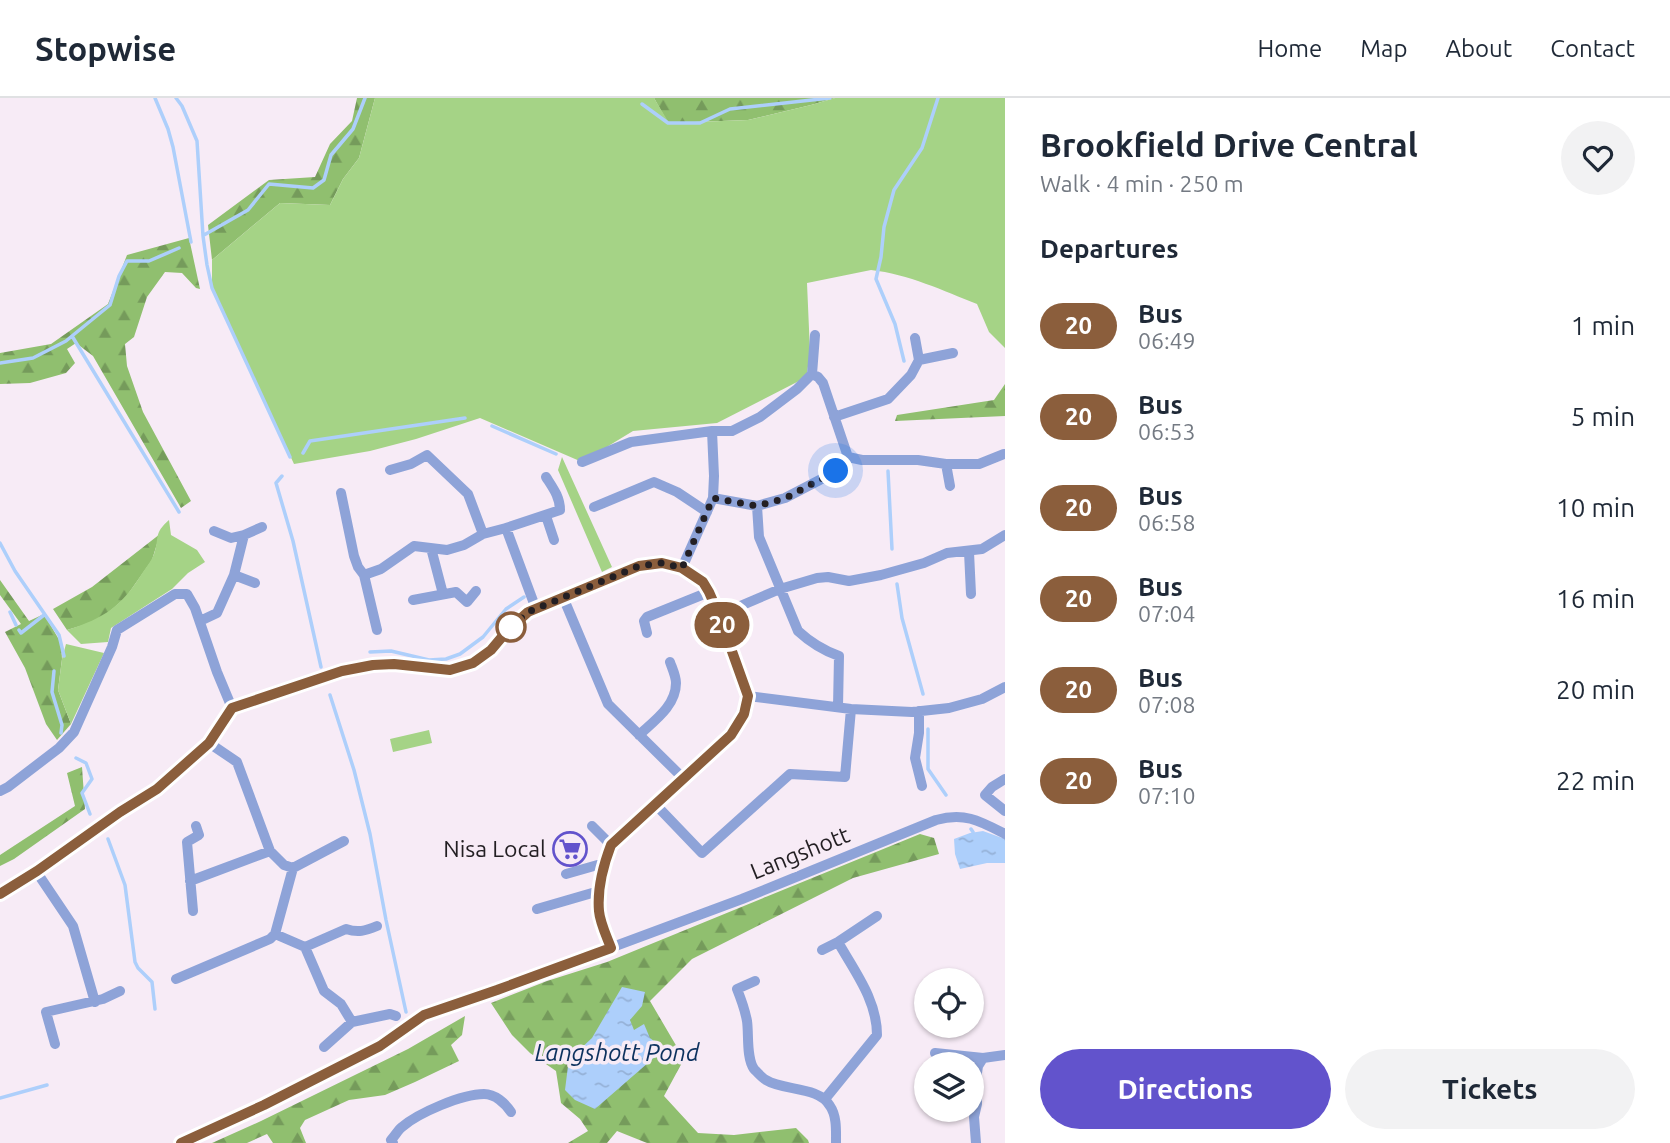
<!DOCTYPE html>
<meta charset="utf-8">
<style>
:root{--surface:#fff;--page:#f2f2f3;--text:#1f2937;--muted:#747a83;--line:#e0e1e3;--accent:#6253cc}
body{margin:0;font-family:Ubuntu,sans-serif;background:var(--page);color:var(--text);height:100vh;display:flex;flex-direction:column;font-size:26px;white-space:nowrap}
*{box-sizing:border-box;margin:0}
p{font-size:23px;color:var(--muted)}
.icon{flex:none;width:38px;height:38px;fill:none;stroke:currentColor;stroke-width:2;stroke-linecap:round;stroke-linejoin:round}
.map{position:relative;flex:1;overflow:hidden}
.drawer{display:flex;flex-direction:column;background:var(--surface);width:665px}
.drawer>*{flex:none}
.badge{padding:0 14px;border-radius:23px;font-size:24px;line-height:46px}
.fabs{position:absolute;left:914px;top:870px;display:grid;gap:14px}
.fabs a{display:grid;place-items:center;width:70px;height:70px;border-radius:50%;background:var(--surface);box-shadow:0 2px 5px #0004;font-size:35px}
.you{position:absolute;width:35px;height:35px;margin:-18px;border:5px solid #fff;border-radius:50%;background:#1a73e8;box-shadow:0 0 0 10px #1a73e833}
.map>.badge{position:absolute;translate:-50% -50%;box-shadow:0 0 0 4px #fff}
h2{padding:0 35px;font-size:26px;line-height:63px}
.round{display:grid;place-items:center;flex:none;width:74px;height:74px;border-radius:37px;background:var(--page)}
.head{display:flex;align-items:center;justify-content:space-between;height:119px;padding:0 35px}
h1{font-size:33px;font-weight:600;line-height:52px}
.action{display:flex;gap:14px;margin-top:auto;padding:14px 35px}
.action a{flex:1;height:80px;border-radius:42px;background:var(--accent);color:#fff;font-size:28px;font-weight:600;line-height:80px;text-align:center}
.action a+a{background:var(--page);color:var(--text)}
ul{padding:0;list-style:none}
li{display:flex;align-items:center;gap:21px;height:91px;padding:0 35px}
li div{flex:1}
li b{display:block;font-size:26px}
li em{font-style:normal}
li .badge{min-width:77px;font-weight:700;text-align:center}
header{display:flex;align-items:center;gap:42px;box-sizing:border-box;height:98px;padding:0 35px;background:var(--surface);border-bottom:2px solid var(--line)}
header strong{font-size:33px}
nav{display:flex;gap:38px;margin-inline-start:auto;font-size:24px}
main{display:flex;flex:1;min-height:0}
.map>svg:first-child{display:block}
</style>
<header>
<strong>Stopwise</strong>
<nav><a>Home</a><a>Map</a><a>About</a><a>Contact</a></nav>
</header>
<main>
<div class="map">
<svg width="1005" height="1045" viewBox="0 0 1005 1045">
<defs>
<pattern id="forest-firs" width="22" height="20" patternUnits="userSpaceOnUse" patternTransform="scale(1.75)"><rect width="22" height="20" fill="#90bf6f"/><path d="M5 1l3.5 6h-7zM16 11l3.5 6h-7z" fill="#759b5b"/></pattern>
<pattern id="water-ripples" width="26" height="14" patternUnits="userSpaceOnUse" patternTransform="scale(1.75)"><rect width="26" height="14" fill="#adcffb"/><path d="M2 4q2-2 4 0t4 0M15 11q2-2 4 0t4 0" fill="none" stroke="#95b1d7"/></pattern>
</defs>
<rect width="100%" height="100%" fill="#f7ebf6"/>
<path fill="url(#forest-firs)" d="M357,0h18l-16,60 -16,21 -13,26 -50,-2 -68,57 -4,-35 61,-45 46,-3 15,-33 22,-23z
M654,0h181l-24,7 -63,15 -80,3z
M189,140l11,51 -4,-1 -14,-15 -17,-1 -18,25 -13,40 -9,7 2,22 16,46 48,89 -10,7 -88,-152 -17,-13 -9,6 8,14 -9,10 -36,10 -30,1v-31l51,-9 57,-40 19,-49z
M1005,286v32l-110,5 2,-6 97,-15z
M160,436l-8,26 -26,37 -26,23 -33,10 -14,-21 39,-22z
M0,482l29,41 15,-7 17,29 1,16 -4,31 13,34 -14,16 -11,-16 -21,-56 -20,-36 16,-8 -21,-29z
M82,669l3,42 -71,50 -14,7v-11l75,-49 -8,-33z
M920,736l14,4 5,16 -86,24 -161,81 -42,42 34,58 -20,37 34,37 36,2 62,-7 12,12 1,3h-162l-30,-12 -10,12h-39l20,-12 -8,-12 -19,-16 -5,-32 -26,-18 -18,-18 -21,-32 56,-22 60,-19z
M465,918l-3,19 -11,10 8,16 -44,21 -30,13 -36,5 -44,20 -5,8 6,15h-33l-6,-9 -20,9h-35l49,-22 147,-72z"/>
<path fill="#a5d386" d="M375,0h279l15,25 79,-3 63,-15 24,-7h170v250l-16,-16 -12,-28c-33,-13 -69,-30 -106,-34l-64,13 3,69 -3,21 -8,8 -82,42 -84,8 -51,31 -102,-44 -64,21 -46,12 -76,13 -82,-176v-28l68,-57 50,2 13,-26 16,-21z
M562,359l50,110 -10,5 -44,-102z
M169,422l2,15 26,15 8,12 -17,11 -16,16 -61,39 -3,14 -27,2 -14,-14c38,-12 55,-24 76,-58 4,-6 9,-12 11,-18 6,-17 -1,-20 15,-34z
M66,546l38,9 -33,71 -13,-34 4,-31z
M429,632l3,13 -39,9 -3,-13z"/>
<path fill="url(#water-ripples)" d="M983,733l22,8v24h-18l-27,6 -5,-15 -1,-15 16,-6z
M622,889l23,5 -3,14 -12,14 4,10 10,-6 6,14 14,11 -69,60 -20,-9 -10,-10 3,-24 9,-14 15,-14z"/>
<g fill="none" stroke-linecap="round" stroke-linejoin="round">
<path stroke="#adcffb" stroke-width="3.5" d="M155,0l13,31 5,18 18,95
M176,0l6,8 15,35 6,95 4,29 5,23 78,169
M642,6l26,19h32l30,-14 100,-11
M204,137l44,-25 21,-26 44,4 11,-8 7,-25 22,-26 12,-31
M72,238l107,176
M904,263l-9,-37 -19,-45 5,-22 3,-30 10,-37 28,-42 16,-50
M0,265l33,-5 33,-17 6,-5 38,-31 9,-29 8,-15h22l30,-13
M492,328l64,28
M303,355l7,-12 155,-23
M888,373l4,78
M282,378l-6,7 17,58 28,126
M0,445l15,28 44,64 5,21
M897,486l5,34 21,76
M10,514l6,13
M19,532l2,3 23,-18
M370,554l21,-1 38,9 17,-1 14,-5 23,-17 23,-28 18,-12
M54,573l-2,21 10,33 -1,8
M330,597l24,75 16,64 16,86 20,92
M928,631v40l18,26
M76,660l10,5 6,16 -10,14 8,21
M971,731l2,3
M108,741l17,46 10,77 3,6 14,14 3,27
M0,1000l47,-13"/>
<path stroke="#8ea3d8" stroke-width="10" d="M815,237l-3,39 6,3 5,6 25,74
M915,240l4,22
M834,319l54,-18 23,-24 8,-15 34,-7
M582,364l49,-20 81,-11h20l28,-14 37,-28 15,-15
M946,366l4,22
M390,372l21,-6 16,-9 41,39 15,40
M341,395l13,63 4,11 6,8
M713,400l44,8 28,-8 52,-27 7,-7 4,-7 14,3h56l28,4h33l25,-10
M757,408l2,31 39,94c13,12 24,19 41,25l-1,51
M594,409l60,-25 23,10 30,20
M546,418l8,24
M506,430l54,-18c0,-13 -7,-22 -14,-33
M214,433l17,7 13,-3
M431,450l12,46
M969,454l2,42
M682,470l31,-70 1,-22 -2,-45
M234,477l21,8
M563,499l45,107 76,75
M413,502l43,-8 11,10 9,-11
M719,517l61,-26 37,-11 11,-1 21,4 32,-6 43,-12 23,-10 35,-4 23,-14
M200,523l17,-8 17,-38 10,-40 18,-8
M377,532l-13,-55 17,-6 33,-23 33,4 17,-5 19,-11 23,-6 30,81
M647,535l-3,-12 3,-4 62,-25
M748,598l103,13 61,3 37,-4 33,-9 23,-12
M919,613v22l-4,25 7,28
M639,637c15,-14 37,-29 37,-52 0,-7 -4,-15 -6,-21
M209,645l28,19 33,89 14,14 9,3 51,-27
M1005,681l-13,8 -7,8 20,16
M0,693l8,-4 51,-39 15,-16 38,-85 5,-17 58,-36h12l8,14 22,64 15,36
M655,706l47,49 88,-79 55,3 6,-68
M592,728l19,19
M36,773l37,55 22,76
M566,776l35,-10 5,-4
M190,783l80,-30
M0,796l36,-23 84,-59 37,-23 52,-46 23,-35 110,-37 31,-6 21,-1 56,6 23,-7 18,-13 16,-19 21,-19 110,-46 24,-3 20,5 21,14 6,10 10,23 29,81 -4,18 -13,21 -120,110c-8,23 -12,44 -12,69
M537,811l62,-18
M193,813l-6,-69 12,-7 -3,-9
M275,836l30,13 19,44 17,13 11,18
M305,849l41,-18c12,4 19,2 31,-3
M822,852l16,-8 39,-26
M176,881l94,-40 5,-5 18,-66
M755,883l-18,8c4,10 8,21 10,32 2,13 -1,37 7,48 3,3 8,9 12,11 17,11 53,6 64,26 7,10 6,25 6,37
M55,946l-9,-32 57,-13 17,-8
M324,949l28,-25 38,-8 6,2
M935,955l48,5
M825,1001l52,-64c0,-35 -22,-63 -39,-93
M181,1045l83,-38 116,-59 44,-31 73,-25 245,-91 194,-79c29,-8 44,1 69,14
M393,1045l-2,-3c4,-4 7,-10 11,-13 16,-14 60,-33 82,-33 11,0 21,9 27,18
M976,1045l-2,-26 3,-13v-31l1,-7 5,-8 22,-3"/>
</g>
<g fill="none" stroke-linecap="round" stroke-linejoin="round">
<g stroke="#fff" stroke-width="16">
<path id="line" d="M0,796l37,-23 83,-59 37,-23 52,-46 23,-35 110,-37 31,-6 21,-1 56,6 23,-7 18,-13 16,-19 21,-19 111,-46 23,-3 20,5 21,14 6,10 10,23 29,81 -4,18 -13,21 -120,110c-8,21 -14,43 -12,66 1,12 8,26 12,37l-114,42 -73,25 -44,31 -116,59 -83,38"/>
</g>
<use href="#line" stroke="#8b5e3c" stroke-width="10"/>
<path stroke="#231f23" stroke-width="7" stroke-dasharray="0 12.6" d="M511,529l-4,4 21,-19 111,-46 23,-3 20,5 31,-70 44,8 29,-8 50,-27"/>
</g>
<defs>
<g id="supermarket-ring" transform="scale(1.75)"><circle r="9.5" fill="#f7ebf6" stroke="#6253cc" stroke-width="1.5"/><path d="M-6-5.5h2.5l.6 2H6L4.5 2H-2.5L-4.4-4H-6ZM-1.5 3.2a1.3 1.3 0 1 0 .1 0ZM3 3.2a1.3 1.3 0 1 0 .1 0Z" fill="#6253cc"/></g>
</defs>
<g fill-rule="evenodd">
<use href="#supermarket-ring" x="570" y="751"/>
</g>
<circle fill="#fff" stroke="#8b5e3c" stroke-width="3.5" cx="511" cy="529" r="14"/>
<g text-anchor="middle" stroke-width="7" stroke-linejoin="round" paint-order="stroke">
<g font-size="23" fill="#231f23" stroke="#f7ebf6" text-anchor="end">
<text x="546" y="759">Nisa Local</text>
</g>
<g font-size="23" fill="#231f23" stroke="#f7ebf6">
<text transform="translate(800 755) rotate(-22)" y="8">Langshott</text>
</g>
<g font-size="24" font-style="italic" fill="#0c315e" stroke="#f7ebf6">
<text x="617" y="963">Langshott Pond</text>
</g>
</g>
</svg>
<div class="fabs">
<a><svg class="icon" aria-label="locate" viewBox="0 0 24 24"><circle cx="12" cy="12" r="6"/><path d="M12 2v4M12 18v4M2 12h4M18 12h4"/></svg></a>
<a><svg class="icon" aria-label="layers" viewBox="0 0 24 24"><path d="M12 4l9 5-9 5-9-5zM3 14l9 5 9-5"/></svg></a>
</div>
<div class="you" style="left:836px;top:373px"></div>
<b class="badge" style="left:722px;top:527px;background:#8b5e3c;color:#fff">20</b>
</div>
<section class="drawer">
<div class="head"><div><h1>Brookfield Drive Central</h1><p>Walk · 4 min · 250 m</p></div><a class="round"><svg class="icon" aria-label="heart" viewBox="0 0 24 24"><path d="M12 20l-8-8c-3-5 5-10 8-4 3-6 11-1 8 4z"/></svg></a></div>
<h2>Departures</h2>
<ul>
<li><span class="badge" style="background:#8b5e3c;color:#fff">20</span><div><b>Bus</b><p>06:49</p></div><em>1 min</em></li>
<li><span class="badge" style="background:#8b5e3c;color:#fff">20</span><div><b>Bus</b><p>06:53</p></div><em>5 min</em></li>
<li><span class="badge" style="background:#8b5e3c;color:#fff">20</span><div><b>Bus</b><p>06:58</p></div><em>10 min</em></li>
<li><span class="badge" style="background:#8b5e3c;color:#fff">20</span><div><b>Bus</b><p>07:04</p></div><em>16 min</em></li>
<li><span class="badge" style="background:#8b5e3c;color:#fff">20</span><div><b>Bus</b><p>07:08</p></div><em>20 min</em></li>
<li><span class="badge" style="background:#8b5e3c;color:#fff">20</span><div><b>Bus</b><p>07:10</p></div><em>22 min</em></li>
</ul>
<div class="action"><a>Directions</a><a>Tickets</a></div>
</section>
</main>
